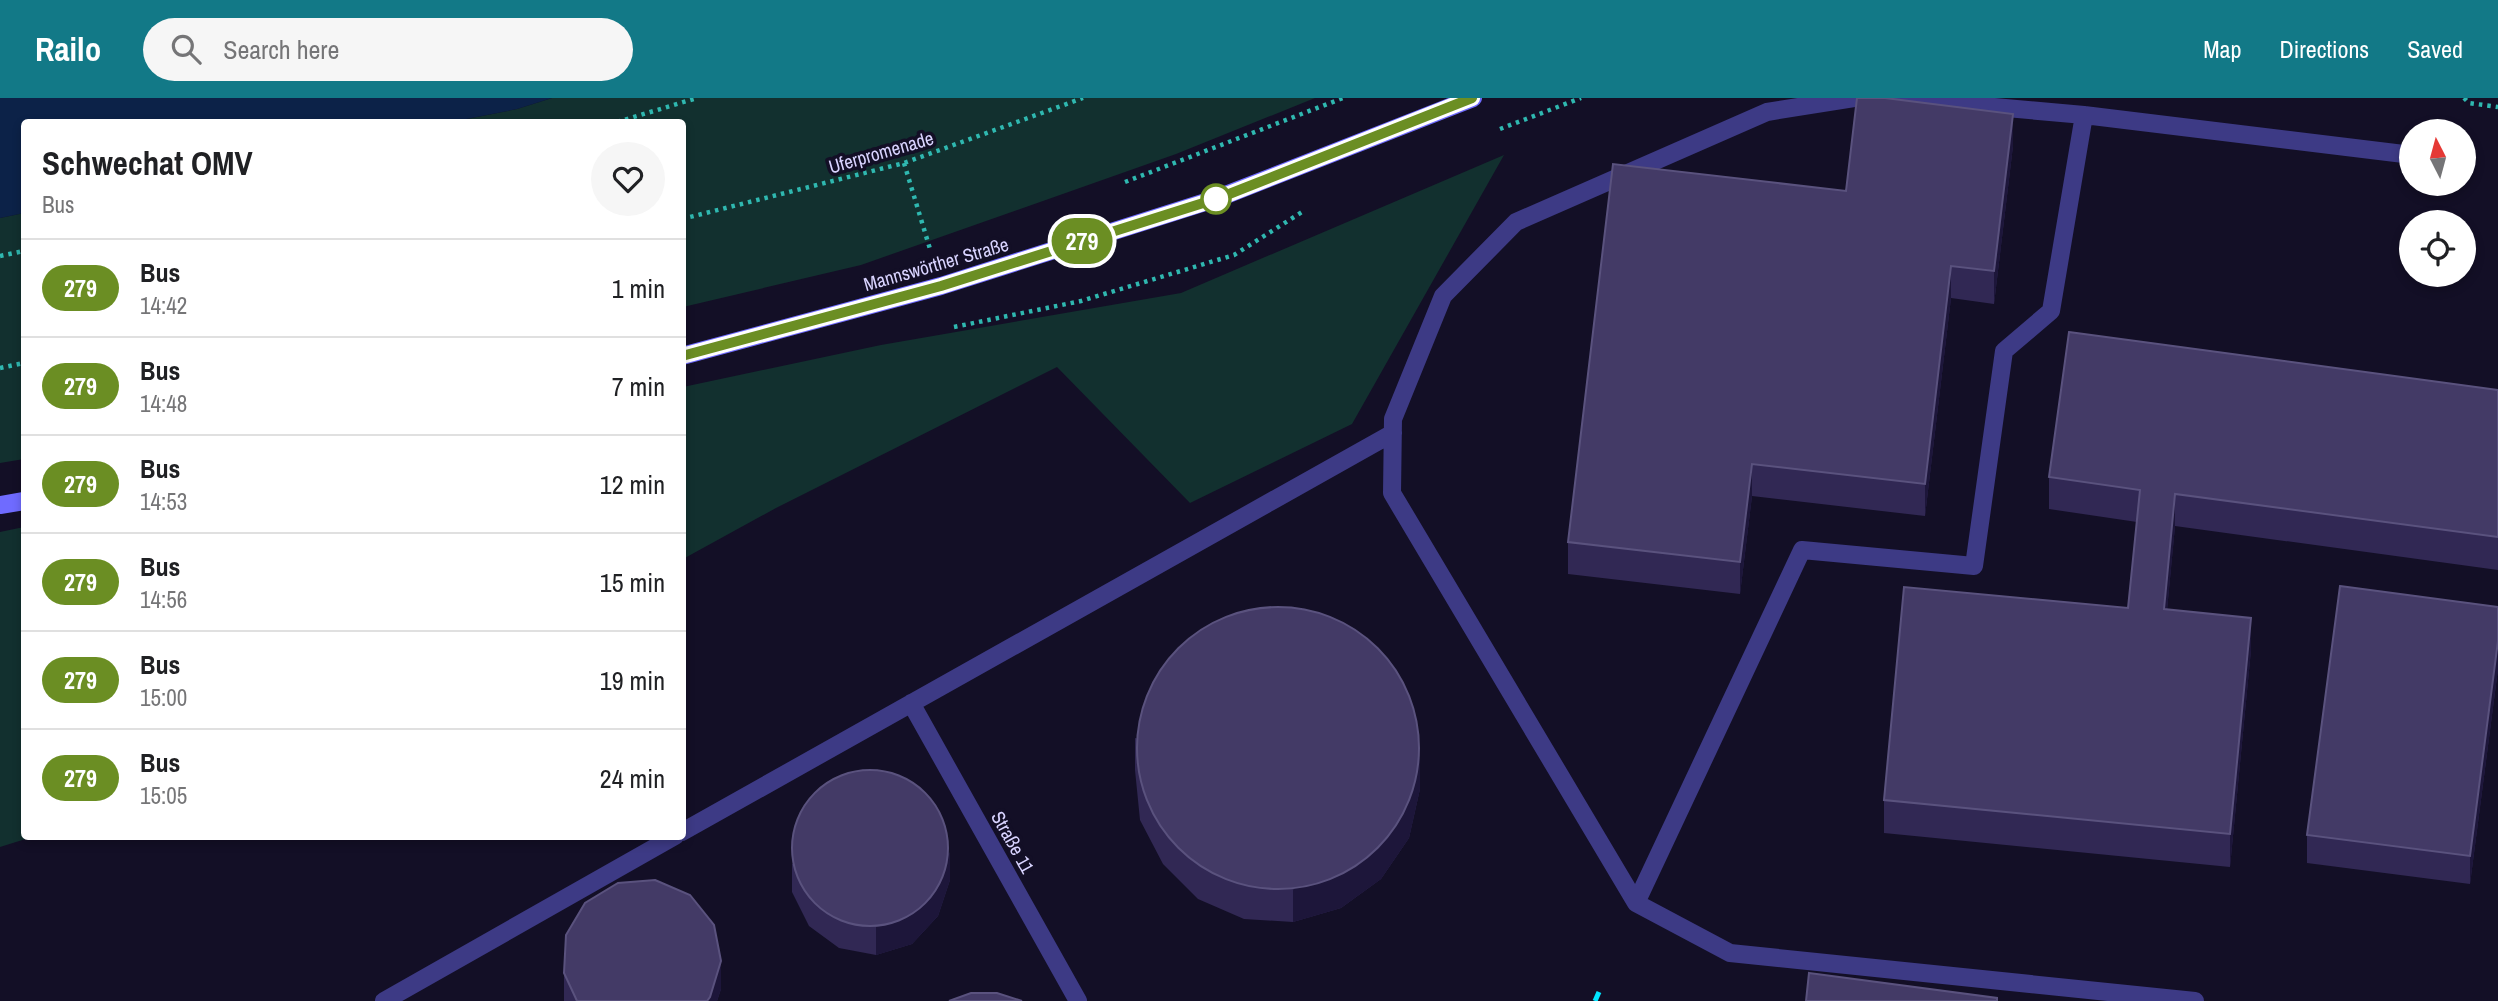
<!DOCTYPE html>
<meta charset="utf-8">
<style>
:root{--surface:#fff;--page:#f6f6f6;--text:#202124;--muted:#757577;--line:#e0e0e0;--accent:#127987}
body{margin:0;font-family:"Archivo Narrow",sans-serif;background:var(--page);color:var(--text);height:100vh;display:flex;flex-direction:column;font-size:26px;white-space:nowrap}
*{box-sizing:border-box;margin:0}
p{font-size:23px;color:var(--muted)}
.icon{flex:none;width:38px;height:38px;fill:none;stroke:currentColor;stroke-width:2;stroke-linecap:round;stroke-linejoin:round}
.map{position:relative;flex:1;overflow:hidden}
.sheet{position:absolute;left:21px;top:21px;width:665px;height:721px;display:flex;flex-direction:column;background:var(--surface);border-radius:7px;box-shadow:0 4px 10px #0003}
.sheet>*{flex:none}
.badge{padding:0 14px;border-radius:23px;font-size:24px;line-height:46px}
.needle{width:46px;rotate:354deg}
.fabs{position:absolute;left:2399px;top:21px;display:grid;gap:14px}
.fabs a{display:grid;place-items:center;width:77px;height:77px;border-radius:50%;background:var(--surface);box-shadow:0 4px 10px #0003;font-size:35px}
.map>.badge{position:absolute;translate:-50% -50%;box-shadow:0 0 0 4px #fff}
.round{display:grid;place-items:center;flex:none;width:74px;height:74px;border-radius:37px;background:var(--page)}
.overview{display:flex;align-items:center;justify-content:space-between;height:119px;padding:0 21px}
h1{font-size:33px;font-weight:700;line-height:52px}
ul{padding:0;list-style:none}
li{display:flex;align-items:center;gap:21px;height:98px;padding:0 21px;border-top:2px solid var(--line)}
li div{flex:1}
li b{display:block;font-size:26px}
li em{font-style:normal}
li .badge{min-width:77px;font-weight:700;text-align:center}
header{display:flex;align-items:center;gap:42px;box-sizing:border-box;height:98px;padding:0 35px;background:var(--accent);color:#fff}
header strong{font-size:33px}
nav{display:flex;gap:38px;margin-inline-start:auto;font-size:24px}
.search{width:490px;height:63px;background:var(--page);display:flex;align-items:center;gap:18px;box-sizing:border-box;padding:0 24px;border-radius:38px;color:var(--muted);font-size:26px}
.map>svg:first-child{display:block}
</style>
<header>
<strong>Railo</strong>
<div class="search"><svg class="icon" aria-label="search" viewBox="0 0 24 24"><circle cx="10" cy="10" r="6"/><path d="M15 15l6 6"/></svg>Search here</div>
<nav><a>Map</a><a>Directions</a><a>Saved</a></nav>
</header>
<div class="map">
<svg width="2498" height="903" viewBox="0 0 2498 903">
<rect width="100%" height="100%" fill="#130f26"/>
<path fill="#12302f" d="M552,0h763l-139,56 -315,111 -178,42 -1,-185h-231l66,-13z
M1504,57l-152,269 -162,79 -133,-136 -281,141 -93,51v-172l198,-42 300,-52z
M24,115v246l-24,4v-245z
M24,429v309l8,1 -32,10v-315z"/>
<path fill="#0c2248" d="M0,0h552l-35,11 -66,13h-427v91l-24,5z"/>
<g fill="none" stroke-linecap="round" stroke-linejoin="round">
<path stroke="#2fb8b0" stroke-width="4.5" stroke-dasharray="3.5 5" stroke-linecap="butt" d="M2464,0l5,5 29,4
M617,24l80,-24
M1500,31l81,-31
M904,65l26,86
M1125,84l218,-84
M682,121l222,-56 179,-65
M0,158l24,-5
M954,229l127,-26 153,-46 68,-43
M0,270l24,-5"/>
<path stroke="#3d3a85" stroke-width="18" d="M1854,0l-87,14 -251,110 -73,74 -50,123 -1,74 244,410 94,50 465,48
M1894,0l190,17 328,40
M911,605l167,298
M682,734l711,-399
M1636,805l166,-353 172,16 30,-215 47,-40 33,-196
M384,903l291,-165"/>
<path stroke="#6f6bff" stroke-width="18" d="M682,258l259,-70 277,-88 255,-100
M0,407l24,-4"/>
<path stroke="#00e5ff" stroke-width="5" stroke-dasharray="10 9" stroke-linecap="butt" d="M1595,903l4,-9"/>
</g>
<path fill="#312854" d="M2013,48l-19,158 -43,-6 -26,218 -173,-20 -12,98 -172,-20v-32l278,-351z
M2498,292v180l-323,-44 -8,84 84,40 -21,217 -346,-34v-33l244,-192 9,-86 -88,-13v-32z
M2498,509v62l-28,215 -163,-21v-28z
M1135,640l285,51 -11,49 -28,41 -40,29 -48,14 -49,-3 -46,-20 -35,-35 -23,-44 -5,-50z
M792,766l158,16 -12,36 -26,28 -36,11 -37,-7 -30,-22 -17,-34z
M564,875l157,16 -4,12h-153z"/>
<path fill="#1d163a" d="M2013,16v32l-19,158v-33z
M1951,168v32l-26,218v-32z
M1752,366v32l-12,98v-32z
M2175,396v32l-11,116v-33z
M2251,520v32l-21,217v-33z
M2498,543v28l-28,215v-28z
M1420,659v32l-11,49 -28,41 -40,29 -48,14v-32z
M950,754v28l-12,36 -26,28 -36,11v-28z
M721,863v28l-4,12h-10z"/>
<path fill="#433a66" stroke="#5a527e" stroke-width="2" d="M1857,0h28l128,16 -19,157 -43,-5 -26,218 -173,-20 -12,98 -172,-20 45,-378 233,27z
M2069,234l429,58v147l-323,-43 -11,115 87,9 -21,216 -346,-34 20,-213 224,21 12,-118 -91,-13z
M2340,488l158,21v34l-28,215 -163,-21z
M1137 650a141 141 0 1 1 282 0a141 141 0 1 1-282 0Z
M792 750a78 78 0 1 1 156 0a78 78 0 1 1-156 0Z
M655,782l35,15 24,30 7,36 -11,36 -3,4h-130l-13,-28 2,-38 19,-32 33,-20z
M1809,875l188,25v3h-191z
M971,895h26l25,8h-73z"/>
<g fill="none" stroke-linecap="round" stroke-linejoin="round">
<g stroke="#fff" stroke-width="16">
<path id="line" d="M682,258l259,-70 278,-88 253,-100"/>
</g>
<use href="#line" stroke="#6b8e23" stroke-width="10"/>
</g>
<circle fill="#fff" stroke="#6b8e23" stroke-width="3.5" cx="1216" cy="101" r="14"/>
<g text-anchor="middle" stroke-width="7" stroke-linejoin="round" paint-order="stroke">
<g font-size="19" fill="#d9d4ff" stroke="#130f26">
<text transform="translate(881 54) rotate(-16)" y="7">Uferpromenade</text>
<text transform="translate(936 166) rotate(-16)" y="7">Mannswörther Straße</text>
<text transform="translate(1013 744) rotate(61)" y="7">Straße 11</text>
</g>
</g>
</svg>
<div class="fabs">
<a><svg class="needle" viewBox="-14 -14 28 28"><path d="M0-13l5 13h-10z" fill="#e53935"/><path d="M0 13l5-13h-10z" fill="#757577"/></svg></a>
<a><svg class="icon" aria-label="locate" viewBox="0 0 24 24"><circle cx="12" cy="12" r="6"/><path d="M12 2v4M12 18v4M2 12h4M18 12h4"/></svg></a>
</div>
<b class="badge" style="left:1082px;top:143px;background:#6b8e23;color:#fff">279</b>
<section class="sheet">
<div class="overview"><div><h1>Schwechat OMV</h1><p>Bus</p></div><a class="round"><svg class="icon" aria-label="heart" viewBox="0 0 24 24"><path d="M12 20l-8-8c-3-5 5-10 8-4 3-6 11-1 8 4z"/></svg></a></div>
<ul>
<li><span class="badge" style="background:#6b8e23;color:#fff">279</span><div><b>Bus</b><p>14:42</p></div><em>1 min</em></li>
<li><span class="badge" style="background:#6b8e23;color:#fff">279</span><div><b>Bus</b><p>14:48</p></div><em>7 min</em></li>
<li><span class="badge" style="background:#6b8e23;color:#fff">279</span><div><b>Bus</b><p>14:53</p></div><em>12 min</em></li>
<li><span class="badge" style="background:#6b8e23;color:#fff">279</span><div><b>Bus</b><p>14:56</p></div><em>15 min</em></li>
<li><span class="badge" style="background:#6b8e23;color:#fff">279</span><div><b>Bus</b><p>15:00</p></div><em>19 min</em></li>
<li><span class="badge" style="background:#6b8e23;color:#fff">279</span><div><b>Bus</b><p>15:05</p></div><em>24 min</em></li>
</ul>
</section>
</div>
